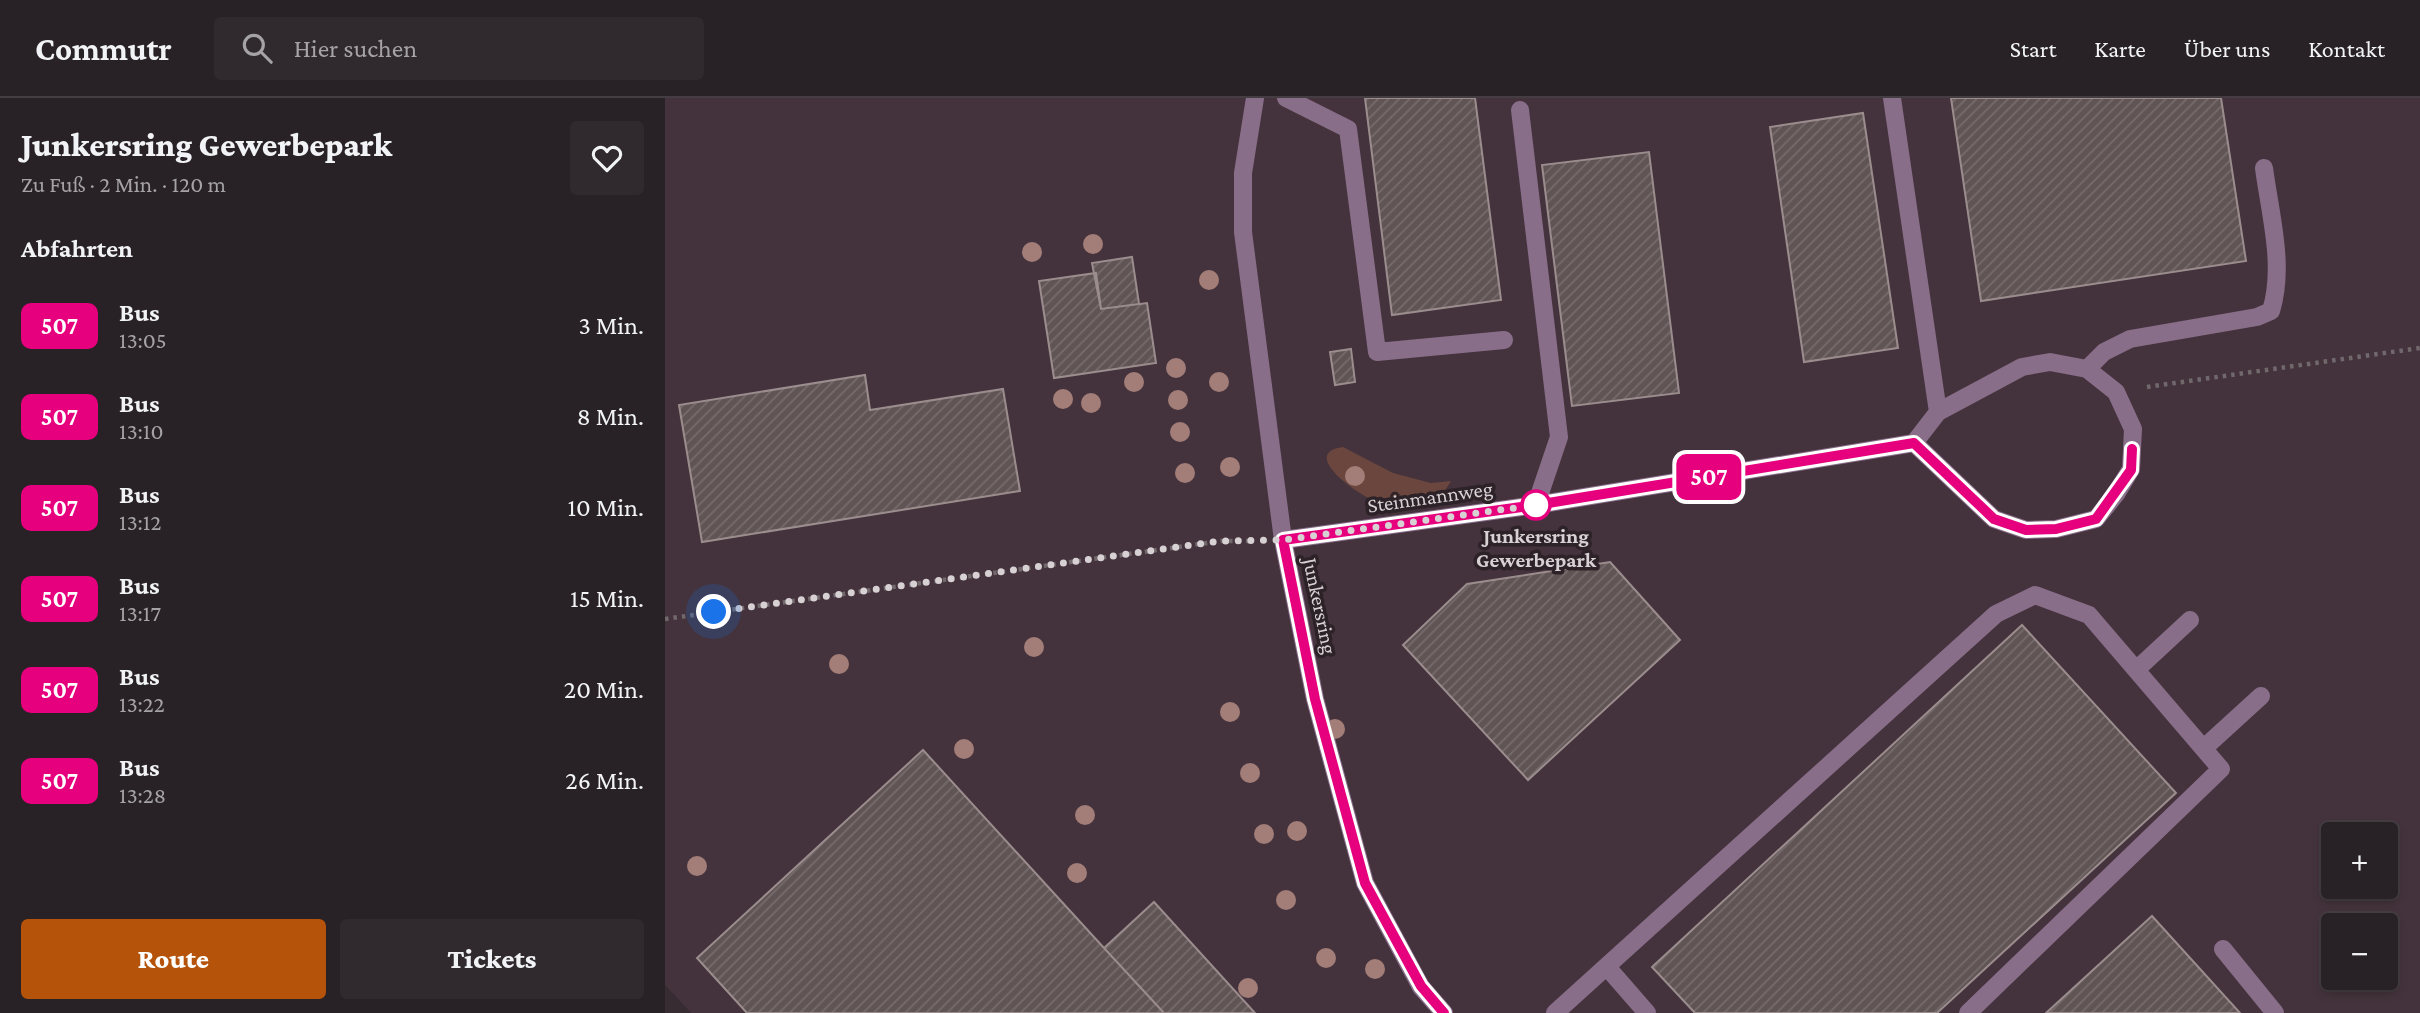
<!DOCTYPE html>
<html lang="de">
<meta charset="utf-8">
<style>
:root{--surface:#282125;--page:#30292d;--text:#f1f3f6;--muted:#a5a3a7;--line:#443e42;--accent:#b45309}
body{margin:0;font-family:"Crimson Pro",serif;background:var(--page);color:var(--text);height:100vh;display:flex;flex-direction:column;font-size:26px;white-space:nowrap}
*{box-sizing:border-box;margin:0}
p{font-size:23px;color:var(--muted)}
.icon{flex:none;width:38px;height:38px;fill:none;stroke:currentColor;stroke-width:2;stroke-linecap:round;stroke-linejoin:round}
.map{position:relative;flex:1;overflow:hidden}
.panel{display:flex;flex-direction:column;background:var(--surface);width:665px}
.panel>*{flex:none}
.badge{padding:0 14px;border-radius:10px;font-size:24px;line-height:46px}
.fabs{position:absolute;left:1656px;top:724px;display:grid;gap:14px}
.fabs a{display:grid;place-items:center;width:77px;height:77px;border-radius:7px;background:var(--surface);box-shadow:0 4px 10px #0003,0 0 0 2px var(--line);font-size:35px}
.you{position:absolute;width:35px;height:35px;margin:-18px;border:5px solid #fff;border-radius:50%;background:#1a73e8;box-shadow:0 0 0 10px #1a73e833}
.map>.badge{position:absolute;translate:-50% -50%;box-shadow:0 0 0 4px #fff}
h2{padding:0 21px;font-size:26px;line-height:63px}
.round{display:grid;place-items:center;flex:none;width:74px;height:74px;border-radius:7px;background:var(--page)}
.headline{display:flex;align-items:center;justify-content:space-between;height:119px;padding:0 21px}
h1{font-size:33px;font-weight:800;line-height:52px}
.action{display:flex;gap:14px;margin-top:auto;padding:14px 21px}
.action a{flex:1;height:80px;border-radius:7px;background:var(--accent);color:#fff;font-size:28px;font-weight:800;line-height:80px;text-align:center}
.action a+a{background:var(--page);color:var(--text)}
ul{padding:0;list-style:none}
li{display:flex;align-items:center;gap:21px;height:91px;padding:0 21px}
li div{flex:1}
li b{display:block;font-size:26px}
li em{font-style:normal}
li .badge{min-width:77px;font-weight:700;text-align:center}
header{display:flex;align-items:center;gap:42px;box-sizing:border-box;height:98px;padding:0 35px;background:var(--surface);border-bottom:2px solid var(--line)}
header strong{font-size:33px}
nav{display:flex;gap:38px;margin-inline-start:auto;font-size:24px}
.search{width:490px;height:63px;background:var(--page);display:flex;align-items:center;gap:18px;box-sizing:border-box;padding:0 24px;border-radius:7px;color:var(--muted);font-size:26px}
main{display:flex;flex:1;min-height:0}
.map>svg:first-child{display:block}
</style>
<header>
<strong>Commutr</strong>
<div class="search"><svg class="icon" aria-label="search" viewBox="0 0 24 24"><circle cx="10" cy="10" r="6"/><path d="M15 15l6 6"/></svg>Hier suchen</div>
<nav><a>Start</a><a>Karte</a><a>Über uns</a><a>Kontakt</a></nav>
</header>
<main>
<section class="panel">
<div class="headline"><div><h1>Junkersring Gewerbepark</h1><p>Zu Fuß · 2 Min. · 120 m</p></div><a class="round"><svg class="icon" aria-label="heart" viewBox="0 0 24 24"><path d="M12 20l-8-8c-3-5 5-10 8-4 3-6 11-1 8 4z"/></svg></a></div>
<h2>Abfahrten</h2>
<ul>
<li><span class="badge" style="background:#e6007e;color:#fff">507</span><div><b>Bus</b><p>13:05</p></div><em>3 Min.</em></li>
<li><span class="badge" style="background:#e6007e;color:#fff">507</span><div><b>Bus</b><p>13:10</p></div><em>8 Min.</em></li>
<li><span class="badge" style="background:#e6007e;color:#fff">507</span><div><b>Bus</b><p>13:12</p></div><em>10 Min.</em></li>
<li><span class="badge" style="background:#e6007e;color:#fff">507</span><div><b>Bus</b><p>13:17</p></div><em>15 Min.</em></li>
<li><span class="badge" style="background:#e6007e;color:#fff">507</span><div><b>Bus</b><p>13:22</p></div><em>20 Min.</em></li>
<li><span class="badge" style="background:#e6007e;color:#fff">507</span><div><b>Bus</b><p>13:28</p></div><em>26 Min.</em></li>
</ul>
<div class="action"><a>Route</a><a>Tickets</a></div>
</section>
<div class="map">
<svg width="1755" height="915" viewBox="0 0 1755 915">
<defs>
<pattern id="building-hatch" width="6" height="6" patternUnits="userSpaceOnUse" patternTransform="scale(1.75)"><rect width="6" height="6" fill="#615455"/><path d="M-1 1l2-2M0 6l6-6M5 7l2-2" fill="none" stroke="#776c6d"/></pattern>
</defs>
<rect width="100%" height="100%" fill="#362c31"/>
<path fill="#44333c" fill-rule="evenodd" d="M0,0h1755v915h-1729l-26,-28zM1668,737h52v52h-52zM1668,828h52v52h-52z"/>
<path fill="#6a463e" d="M678,349l50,26 38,10 20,-2c-8,16 -20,18 -37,20 -12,1 -27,3 -38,0 -17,-5 -78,-48 -33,-54z"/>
<path fill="url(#building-hatch)" stroke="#9b8d8e" stroke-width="2" d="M700,0h110l26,202 -109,15z
M1286,0h270l25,163 -265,40z
M1198,15l35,235 -94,14 -34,-235z
M984,54l30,241 -107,13 -30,-241z
M467,159l7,47 -38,5 -9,-46z
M431,175l5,36 46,-6 9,60 -102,15 -15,-97z
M686,251l4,33 -20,3 -5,-33z
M200,277l5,35 133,-21 17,102 -318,51 -23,-137z
M945,464l70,78 -152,140 -125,-135 64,-61z
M1357,527l154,168 -239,220h-242l-43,-46z
M258,652l181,198 60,65h-417l-50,-55z
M489,804l101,111h-91l-60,-65z
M1487,818l88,97h-194z"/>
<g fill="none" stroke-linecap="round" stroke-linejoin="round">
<path stroke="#71686c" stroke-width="4.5" stroke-dasharray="3.5 5" stroke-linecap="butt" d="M1482,289l273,-39
M0,521l556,-78h29"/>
<path stroke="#896e8a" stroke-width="18" d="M590,0l-12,75v59l40,308 32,159 50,184 56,104 23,26
M621,0l62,31 29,223 127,-12
M1227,0l46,314
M855,12l39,327 -23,68
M1422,271l17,-17 26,-13 127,-22 14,-6c14,-45 -1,-97 -7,-143
M618,442l253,-35 378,-62 24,-31 84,-45 28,-5 37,7 29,23 17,37 -2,40 -15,25 -20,25 -40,10 -30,1 -32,-11 -80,-76
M1471,572l54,-50
M1539,650l57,-52
M1558,851l52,64
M942,869l40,46
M890,915l441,-399 39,-19 54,20 132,154 -253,244"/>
</g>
<g fill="#a37e79">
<circle cx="428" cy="146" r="10"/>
<circle cx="367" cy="154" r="10"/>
<circle cx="544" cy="182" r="10"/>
<circle cx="511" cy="270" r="10"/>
<circle cx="469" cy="284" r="10"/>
<circle cx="554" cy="284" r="10"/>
<circle cx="398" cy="301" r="10"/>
<circle cx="513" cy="302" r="10"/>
<circle cx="426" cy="305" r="10"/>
<circle cx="515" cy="334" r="10"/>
<circle cx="565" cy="369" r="10"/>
<circle cx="520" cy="375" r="10"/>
<circle cx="690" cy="378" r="10"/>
<circle cx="369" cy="549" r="10"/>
<circle cx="174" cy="566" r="10"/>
<circle cx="565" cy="614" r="10"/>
<circle cx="670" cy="631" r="10"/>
<circle cx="299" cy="651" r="10"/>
<circle cx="585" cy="675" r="10"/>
<circle cx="420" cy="717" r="10"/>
<circle cx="632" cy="733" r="10"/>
<circle cx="599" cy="736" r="10"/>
<circle cx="32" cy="768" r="10"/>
<circle cx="412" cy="775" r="10"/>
<circle cx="621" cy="802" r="10"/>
<circle cx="661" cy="860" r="10"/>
<circle cx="710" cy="871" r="10"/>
<circle cx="583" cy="890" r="10"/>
</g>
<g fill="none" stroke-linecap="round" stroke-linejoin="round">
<g stroke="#fff" stroke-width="16">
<path id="line" d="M779,915l-23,-27 -56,-103 -50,-184 -32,-159 253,-35 378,-62 80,76 32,11 30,-1 40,-10 35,-49 1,-21"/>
</g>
<use href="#line" stroke="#e6007e" stroke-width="10"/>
<path stroke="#d8d1d4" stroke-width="7" stroke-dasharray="0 12.6" d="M49,514l507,-71 62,-1 253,-35"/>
</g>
<circle fill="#fff" stroke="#e6007e" stroke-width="3.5" cx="871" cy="407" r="14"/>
<g text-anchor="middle" stroke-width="7" stroke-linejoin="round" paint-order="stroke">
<g font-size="21" fill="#d8d1d4" stroke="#2c2227">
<text transform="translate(765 399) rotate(-8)" y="7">Steinmannweg</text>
<text transform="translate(655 508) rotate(78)" y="7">Junkersring</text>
</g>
<g font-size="21" font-weight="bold" fill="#d8d1d4" stroke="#2c2227">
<text x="871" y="445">Junkersring<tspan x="871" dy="24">Gewerbepark</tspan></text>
</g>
</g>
</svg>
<div class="fabs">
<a>+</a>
<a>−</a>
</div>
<div class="you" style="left:49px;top:514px"></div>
<b class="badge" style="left:1044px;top:379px;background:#e6007e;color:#fff">507</b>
</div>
</main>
